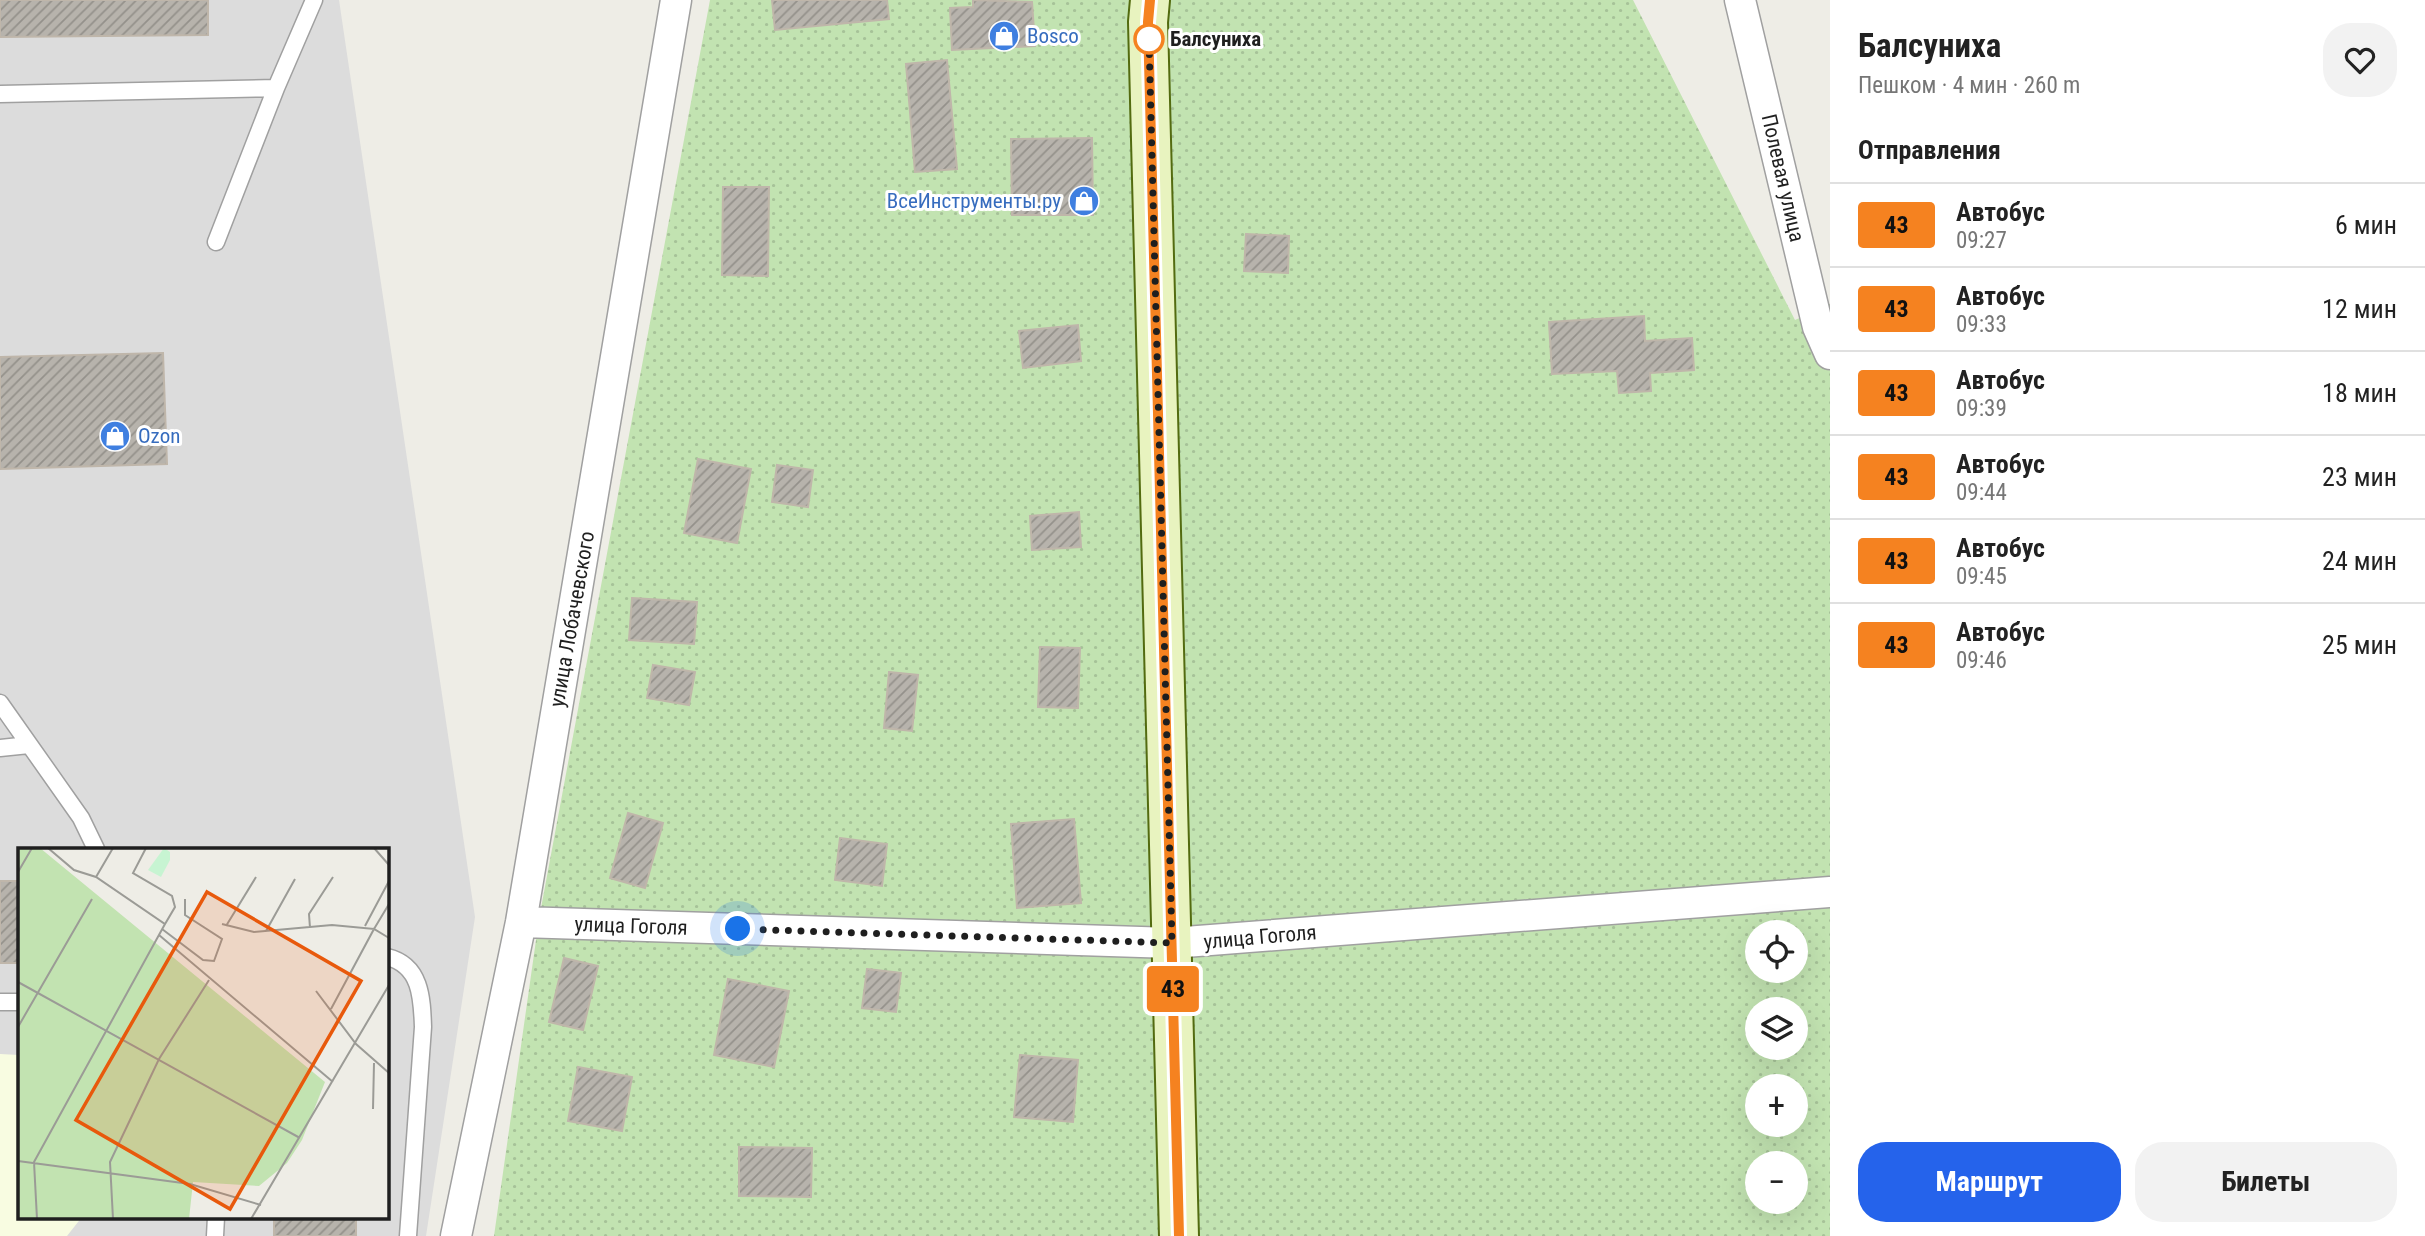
<!DOCTYPE html>
<html lang="ru">
<meta charset="utf-8">
<style>
:root{--surface:#fff;--page:#f2f2f2;--text:#222;--muted:#767676;--line:#e0e0e0;--accent:#2563eb}
body{margin:0;font-family:"Roboto Condensed",sans-serif;background:var(--page);color:var(--text);height:100vh;display:flex;flex-direction:column;font-size:26px;white-space:nowrap}
*{box-sizing:border-box;margin:0}
p{font-size:23px;color:var(--muted)}
.icon{flex:none;width:38px;height:38px;fill:none;stroke:currentColor;stroke-width:2;stroke-linecap:round;stroke-linejoin:round}
.map{position:relative;flex:1;overflow:hidden}
.sheet{display:flex;flex-direction:column;background:var(--surface);width:595px}
.sheet>*{flex:none}
.badge{padding:0 14px;border-radius:5px;font-size:24px;line-height:46px}
.buttons{position:absolute;left:1745px;top:920px;display:grid;gap:14px}
.buttons a{display:grid;place-items:center;width:63px;height:63px;border-radius:50%;background:var(--surface);box-shadow:0 7px 28px #0002;font-size:35px}
.you{position:absolute;width:35px;height:35px;margin:-18px;border:5px solid #fff;border-radius:50%;background:#1a73e8;box-shadow:0 0 0 10px #1a73e833}
.map>.badge{position:absolute;translate:-50% -50%;box-shadow:0 0 0 4px #fff}
h2{padding:0 28px;font-size:26px;line-height:63px}
.round{display:grid;place-items:center;flex:none;width:74px;height:74px;border-radius:28px;background:var(--page)}
.headline{display:flex;align-items:center;justify-content:space-between;height:119px;padding:0 28px}
h1{font-size:33px;font-weight:700;line-height:52px}
.cta{display:flex;gap:14px;margin-top:auto;padding:14px 28px}
.cta a{flex:1;height:80px;border-radius:28px;background:var(--accent);color:#fff;font-size:28px;font-weight:700;line-height:80px;text-align:center}
.cta a+a{background:var(--page);color:var(--text)}
ul{padding:0;list-style:none}
li{display:flex;align-items:center;gap:21px;height:84px;padding:0 28px;border-top:2px solid var(--line)}
li div{flex:1}
li b{display:block;font-size:26px}
li em{font-style:normal}
li .badge{min-width:77px;font-weight:700;text-align:center}
main{display:flex;flex:1;min-height:0}
.map>svg:first-child{display:block}
</style>
<main>
<div class="map">
<svg width="1830" height="1236" viewBox="0 0 1830 1236">
<defs>
<pattern id="grass-dots" width="8" height="8" patternUnits="userSpaceOnUse" patternTransform="scale(1.75)"><rect width="8" height="8" fill="#c2e3b1"/><path d="M2 2h.1M6 6h.1" fill="none" stroke="#a6c298" stroke-width="1.8" stroke-linecap="round"/></pattern>
<pattern id="building-hatch" width="6" height="6" patternUnits="userSpaceOnUse" patternTransform="scale(1.75)"><rect width="6" height="6" fill="#b7b3ac"/><path d="M-1 1l2-2M0 6l6-6M5 7l2-2" fill="none" stroke="#94918b"/></pattern>
</defs>
<rect width="100%" height="100%" fill="#eeede6"/>
<path fill="#dcdcdc" fill-rule="evenodd" d="M0,0h339l136,917 -49,319h-426zM19,849h368v368h-368z"/>
<path fill="#f8fce1" d="M0,1054l19,1v162h63l-15,19h-67z"/>
<path fill="url(#grass-dots)" fill-rule="evenodd" d="M710,0h923l162,320 35,-16v932h-1336l45,-317zM1757,933h39v38h-39zM1757,1010h39v38h-39zM1757,1087h39v38h-39zM1757,1164h39v38h-39z"/>
<path fill="url(#building-hatch)" stroke="#bfb6aa" stroke-width="2" d="M0,0h208v35l-208,2z
M772,0h115l2,19 -114,11z
M973,0l59,2 3,44 -83,4 -2,-42 23,-1z
M947,60l10,109 -42,3 -9,-108z
M1092,138l1,77h-81l-1,-76z
M723,187h46l-1,89 -46,-1z
M1246,234l43,2 -1,37 -44,-2z
M1644,316l1,25 47,-3 2,32 -44,3 1,18 -32,2 -2,-22 -65,3 -3,-52z
M1078,325l3,36 -58,7 -4,-37z
M163,353l4,111 -167,5v-112z
M698,459l53,10 -14,74 -53,-10z
M777,465l36,5 -5,37 -36,-5z
M1079,512l2,35 -49,3 -2,-34z
M632,598l65,4 -3,42 -65,-4z
M1040,647l40,1 -2,60 -40,-1z
M653,665l42,7 -6,33 -42,-7z
M889,672l29,3 -6,56 -28,-3z
M628,813l35,10 -18,65 -35,-10z
M1074,819l7,84 -64,5 -6,-84z
M840,838l47,6 -5,42 -47,-6z
M0,881h19v82h-19z
M564,958l34,8 -15,64 -34,-8z
M867,969l34,4 -5,39 -34,-4z
M728,979l61,12 -15,76 -60,-12z
M1020,1055l58,5 -5,62 -59,-5z
M578,1067l54,10 -10,54 -54,-10z
M739,1147l73,1 -1,49 -72,-1z
M274,1217h82v19h-82z"/>
<g fill="none" stroke-linecap="round" stroke-linejoin="round">
<g stroke="#a0a0a0" stroke-width="19">
<path id="lane" d="M0,94l276,-6
M216,242l60,-154 38,-88
M0,703l81,115 15,31
M0,748l29,-3
M387,957c34,8 35,41 36,70l-15,209
M0,1002h19
M215,1236l1,-19"/>
</g>
<g stroke="#a0a0a0" stroke-width="33">
<path id="street" d="M1740,0l78,327 12,27
M521,922l651,21 658,-51
M456,1236l65,-314 155,-922"/>
</g>
<g stroke="#536b10" stroke-width="42">
<path id="secondary" d="M1150,0l-2,22 31,1214"/>
</g>
<use href="#lane" stroke="#fff" stroke-width="16"/>
<use href="#street" stroke="#fff" stroke-width="30"/>
<use href="#secondary" stroke="#e8f3bf" stroke-width="38"/>
</g>
<g fill="none" stroke-linecap="round" stroke-linejoin="round">
<g stroke="#fff" stroke-width="16">
<path id="line" d="M1150,0l-2,22 31,1214"/>
</g>
<use href="#line" stroke="#f58220" stroke-width="10"/>
<path stroke="#1f1f1f" stroke-width="7" stroke-dasharray="0 12.6" d="M738,929l434,14 -23,-904"/>
</g>
<defs>
<g id="shop-disc" transform="scale(1.575)"><circle r="9.5" fill="#3f7fe0" stroke="#fff"/><path d="M-5-2.5h2.3a2.7 3.5 0 0 1 5.4 0H5L5.5 6h-11ZM-1.5-2.5h3a1.5 2.3 0 0 0-3 0Z" fill="#fff"/></g>
</defs>
<g fill-rule="evenodd">
<use href="#shop-disc" x="1004" y="36"/>
<use href="#shop-disc" x="1084" y="201"/>
<use href="#shop-disc" x="115" y="436"/>
</g>
<circle fill="#fff" stroke="#f58220" stroke-width="3.5" cx="1149" cy="39" r="14"/>
<g text-anchor="middle" stroke-width="6" stroke-linejoin="round" paint-order="stroke">
<g font-size="21" fill="#366cbe" stroke="#fff" text-anchor="start">
<text x="1027" y="43">Bosco</text>
<text x="1061" y="208" text-anchor="end">ВсеИнструменты.ру</text>
<text x="138" y="443">Ozon</text>
</g>
<g font-size="21" font-weight="bold" fill="#1f1f1f" stroke="#fff" text-anchor="start">
<text x="1170" y="46">Балсуниха</text>
</g>
<g font-size="21" fill="#1f1f1f" stroke="#fff">
<text transform="translate(1783 178) rotate(77)" y="7">Полевая улица</text>
<text transform="translate(572 619) rotate(-80)" y="7">улица Лобачевского</text>
<text transform="translate(631 926) rotate(2)" y="7">улица Гоголя</text>
<text transform="translate(1260 937) rotate(-5)" y="7">улица Гоголя</text>
</g>
</g>
<g transform="translate(18 848)">
<rect width="371" height="371" fill="#eeede6"/>
<path d="M0,0h22l285,234 -23,58 -15,23 -28,23 -66,-4 -4,37h-171z" fill="#c2e3b1"/>
<path d="M146,0l6,4v8l-9,17 -13,-7z" fill="#c7f4d2"/>
<path fill="none" stroke="#9b9b96" stroke-width="2" d="M30,0l26,22 22,7 69,47 10,-17 -3,-11 -39,-23 13,-25M356,0l15,17M0,24l14,-24M78,29l17,-29M204,76l32,8 78,-7 42,4 15,-25M208,78l30,-49M347,78l24,-45M292,80l-1,-14 24,-37M144,81l41,31 11,1 8,-22 -37,-24v-16M248,83l29,-52M141,87l174,147M0,134l282,156M298,143l40,53 33,29M313,161l43,-80 15,9M0,179l74,-128M355,261l1,-46M0,313l172,23 71,21M19,371l-3,-57 131,-238M95,371l-3,-57 49,-103 50,-79M233,371l138,-234"/>
<path fill="#e8590c" fill-opacity="0.15" stroke="#e8590c" stroke-width="3.5" d="M189,44l154,89 -131,228 -154,-89z"/>
<rect width="371" height="371" fill="none" stroke="#1f1f1f" stroke-width="3.5"/>
</g>
</svg>
<div class="buttons">
<a><svg class="icon" aria-label="locate" viewBox="0 0 24 24"><circle cx="12" cy="12" r="6"/><path d="M12 2v4M12 18v4M2 12h4M18 12h4"/></svg></a>
<a><svg class="icon" aria-label="layers" viewBox="0 0 24 24"><path d="M12 4l9 5-9 5-9-5zM3 14l9 5 9-5"/></svg></a>
<a>+</a>
<a>−</a>
</div>
<div class="you" style="left:738px;top:929px"></div>
<b class="badge" style="left:1173px;top:989px;background:#f58220;color:#111">43</b>
</div>
<section class="sheet">
<div class="headline"><div><h1>Балсуниха</h1><p>Пешком · 4 мин · 260 m</p></div><a class="round"><svg class="icon" aria-label="heart" viewBox="0 0 24 24"><path d="M12 20l-8-8c-3-5 5-10 8-4 3-6 11-1 8 4z"/></svg></a></div>
<h2>Отправления</h2>
<ul>
<li><span class="badge" style="background:#f58220;color:#111">43</span><div><b>Автобус</b><p>09:27</p></div><em>6 мин</em></li>
<li><span class="badge" style="background:#f58220;color:#111">43</span><div><b>Автобус</b><p>09:33</p></div><em>12 мин</em></li>
<li><span class="badge" style="background:#f58220;color:#111">43</span><div><b>Автобус</b><p>09:39</p></div><em>18 мин</em></li>
<li><span class="badge" style="background:#f58220;color:#111">43</span><div><b>Автобус</b><p>09:44</p></div><em>23 мин</em></li>
<li><span class="badge" style="background:#f58220;color:#111">43</span><div><b>Автобус</b><p>09:45</p></div><em>24 мин</em></li>
<li><span class="badge" style="background:#f58220;color:#111">43</span><div><b>Автобус</b><p>09:46</p></div><em>25 мин</em></li>
</ul>
<div class="cta"><a>Маршрут</a><a>Билеты</a></div>
</section>
</main>
